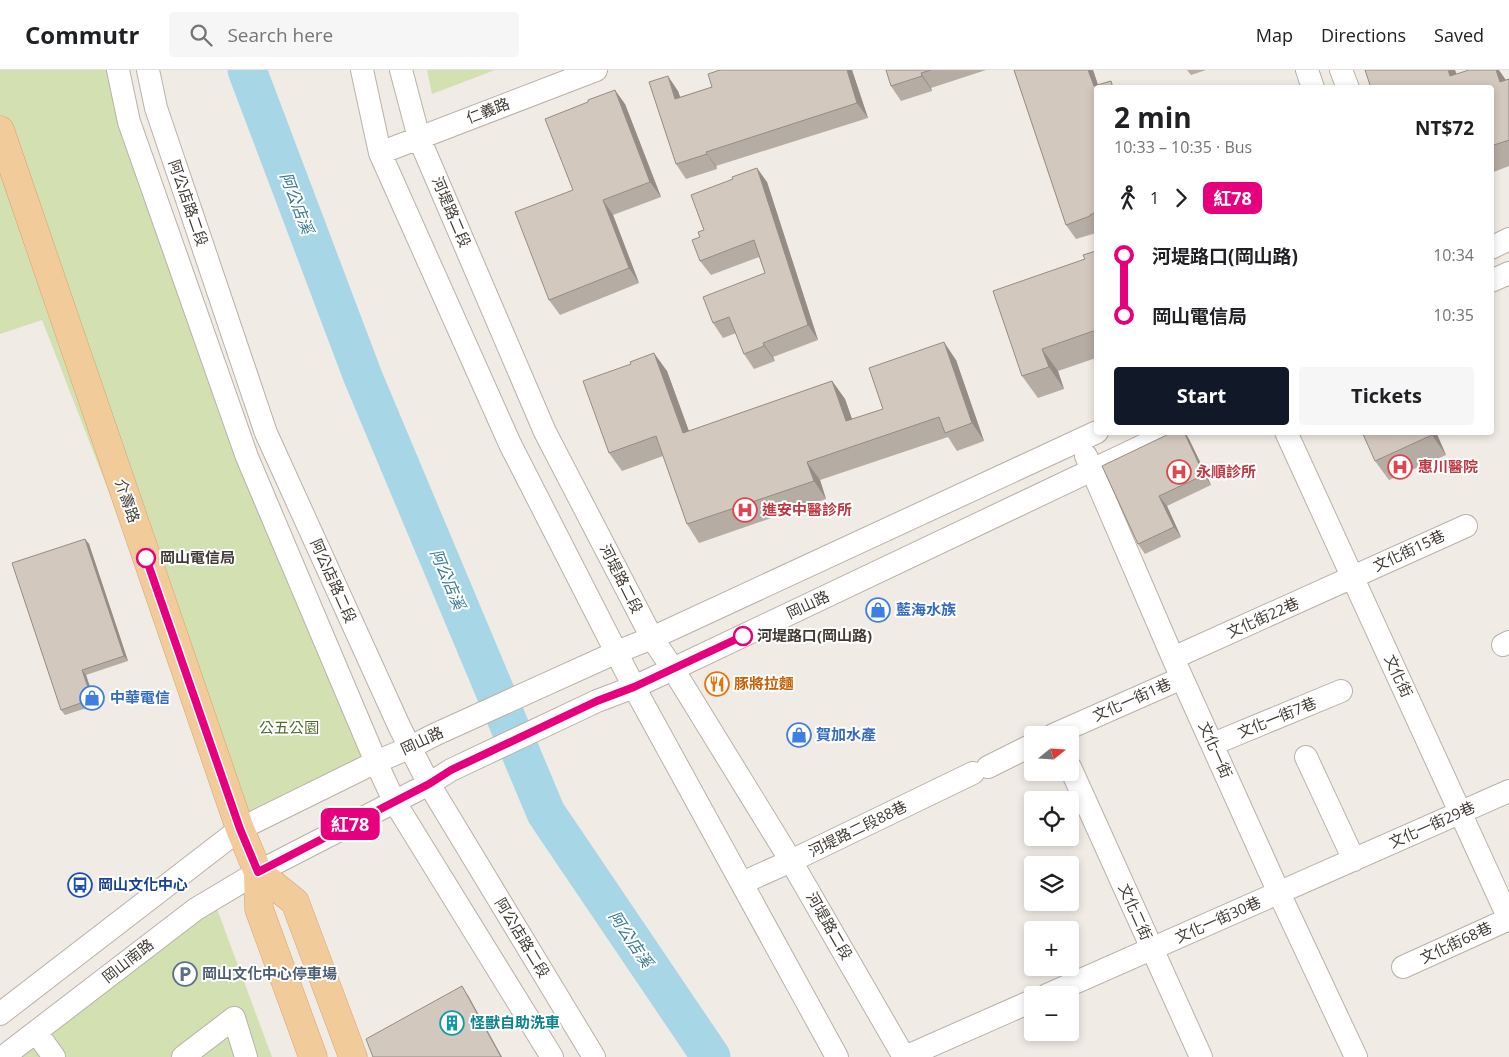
<!DOCTYPE html>
<meta charset="utf-8">
<style>
:root{--surface:#fff;--page:#f6f6f6;--text:#202124;--muted:#757577;--line:#e0e0e0;--accent:#111827}
body{margin:0;font-family:"Open Sans","Noto Sans TC",sans-serif;background:var(--page);color:var(--text);height:100vh;display:flex;flex-direction:column;font-size:19px;white-space:nowrap}
*{box-sizing:border-box;margin:0}
p{font-size:16px;color:var(--muted)}
.icon{flex:none;width:28px;height:28px;fill:none;stroke:currentColor;stroke-width:2;stroke-linecap:round;stroke-linejoin:round}
.map{position:relative;flex:1;overflow:hidden}
.details{position:absolute;left:1094px;top:15px;width:400px;height:350px;display:flex;flex-direction:column;background:var(--surface);border-radius:5px;box-shadow:0 2px 8px #0003}
.details>*{flex:none}
.badge{padding:0 10px;border-radius:8px;font-size:18px;line-height:32px}
.needle{width:32px;rotate:72deg}
.fabs{position:absolute;left:1024px;top:656px;display:grid;gap:10px}
.fabs a{display:grid;place-items:center;width:55px;height:55px;border-radius:5px;background:var(--surface);box-shadow:0 2px 8px #0003;font-size:25px}
.map>.badge{position:absolute;translate:-50% -50%;box-shadow:0 0 0 2px #fff}
.legs{display:flex;align-items:center;gap:8px;height:55px;padding:0 20px;font-size:16px}
.legs p{margin-inline-start:auto}
.head{display:flex;align-items:center;justify-content:space-between;height:85px;padding:0 20px}
h1{font-size:28px;font-weight:700;line-height:38px}
.cta{display:flex;gap:10px;margin-top:auto;padding:10px 20px}
.cta a{flex:1;height:58px;border-radius:5px;background:var(--accent);color:#fff;font-size:20px;font-weight:700;line-height:58px;text-align:center}
.cta a+a{background:var(--page);color:var(--text)}
ul{padding:0 20px;list-style:none}
li{display:flex;align-items:center;gap:18px;height:60px;font-size:19px}
li i{display:grid;place-items:center;width:8px;height:100%;margin:0 6px;background:currentColor}
li i::after{content:'';width:12px;height:12px;margin:-6px;border:4px solid;border-radius:50%;background:var(--surface)}
li p{margin-inline-start:auto}
li:first-child i{background:linear-gradient(#0000 50%,currentColor 0)}
li:last-child i{background:linear-gradient(currentColor 50%,#0000 0)}
header{display:flex;align-items:center;gap:30px;box-sizing:border-box;height:70px;padding:0 25px;background:var(--surface);border-bottom:1px solid var(--line)}
header strong{font-size:24px}
nav{display:flex;gap:28px;margin-inline-start:auto;font-size:18px}
.search{width:350px;height:45px;background:var(--page);display:flex;align-items:center;gap:12px;box-sizing:border-box;padding:0 18px;border-radius:5px;color:var(--muted);font-size:19px}
.map>svg:first-child{display:block}
</style>
<header>
<strong>Commutr</strong>
<div class="search"><svg class="icon" aria-label="search" viewBox="0 0 24 24"><circle cx="10" cy="10" r="6"/><path d="M15 15l6 6"/></svg>Search here</div>
<nav><a>Map</a><a>Directions</a><a>Saved</a></nav>
</header>
<div class="map">
<svg width="1509" height="987" viewBox="0 0 1509 987">
<rect width="100%" height="100%" fill="#f0ebe5"/>
<path fill="#d3e0b1" d="M0,0h118l11,52 247,640 -136,67 -198,-509 -42,14z
M427,0h68l-63,24z
M213,828l59,159h-266z"/>
<g fill="none" stroke-linecap="round" stroke-linejoin="round">
<path stroke="#a7d7e7" stroke-width="39" d="M247,0l116,307 183,436 165,244"/>
<g stroke="#bab1a8" stroke-width="24">
<path id="minor" d="M118,0l11,52 118,335 129,305 18,39 158,256
M148,0l8,38 110,325 134,295 29,56 165,273
M362,0l18,83 130,291 124,243 203,370
M401,0l18,68 126,294 107,206 21,31 118,192 113,196
M1307,0l6,18
M1341,0l7,18
M380,83l216,-83
M1491,178l18,-9
M1491,211l18,-8
M1286,362l223,487
M1086,386l87,202 106,235 77,164
M1503,575l6,-3
M1173,588l293,-132
M1053,665l129,-57
M1213,674l128,-53
M1306,687l48,103
M988,697l44,-22
M1070,697l131,290
M742,813l49,-22 182,-88
M1403,897l106,-48
M1047,925l462,-204
M0,944l240,-185 136,-67 33,-14 25,-13 183,-83 35,-14 445,-206
M36,962l18,25
M3,987l193,-148 62,-37 171,-88 22,-14 146,-69 37,-14 39,-18 499,-237
M183,987l51,-39 12,39
M905,987l127,-56"/>
</g>
<g stroke="#d5a56d" stroke-width="29">
<path id="major" d="M0,60l240,699 18,43 1,37 54,148
M258,802l37,30 58,155"/>
</g>
<use href="#minor" stroke="#fff" stroke-width="22"/>
<use href="#major" stroke="#f2cb9b" stroke-width="28"/>
</g>
<path fill="#b5aca3" d="M720,0h132l16,48 -152,48 1,3 -31,10 -10,-15 2,-73 2,6 32,-10z
M886,0h100l-55,18 1,3 -31,10 -10,-15z
M1014,0h79l5,15 -2,3v145l-20,6 -10,-14z
M1187,0h19l-15,5z
M1455,0l1,4 50,6 3,-1v87l-18,7v-85h-120z
M625,34l36,93 -48,18 26,68 -79,32 -11,-15 24,-110z
M767,112l51,158 -45,17 2,4 -21,8 -10,-15 -8,-21 -13,5 -10,-15 52,-50 -6,-16 -48,18 -11,-14v-24l4,-7z
M1096,181v107l-38,13 6,18 -26,9 -16,-22 63,-117z
M956,290l28,81 -27,10 -9,-14 -128,43 6,19 -127,44 -12,-19 -24,-68 -41,15 -13,-18 22,-89 36,7 22,60 143,-50 13,18 7,20 31,-10z
M1436,362l10,23 -57,25 -14,-19z
M1189,369l22,46 -44,21 14,31 -36,17 -7,-10 -36,-78z
M85,469l4,5 39,117 -42,14 10,30 -31,10 -4,-5z"/>
<path fill="#948c85" d="M847,0h5l16,48 -11,-15z
M1088,0h5l6,18 -5,-2z
M1448,0h7l6,18 -11,-12z
M1496,0h3l9,13 -8,-1z
M921,3l10,15 1,3 -10,-15z
M668,6l10,15 8,23 -11,-15z
M615,20l10,14 36,93 -11,-15z
M706,82l10,14 1,3 -10,-15z
M757,98l10,14 51,158 -10,-15z
M603,130l10,15 26,68 -10,-15z
M944,272l12,18 28,81 -12,-18z
M763,273l10,14 2,4 -11,-15z
M1042,279l16,22 6,18 -15,-22z
M654,283l13,18 29,80 -13,-18z
M832,311l13,18 14,40 -13,-18z
M1184,362h1l4,7 22,46 -7,-10z
M1431,362h5l10,23 -14,-20z
M807,392l13,18 6,19 -12,-18z
M1159,426l8,10 14,31 -7,-10z
M85,469l4,5 39,117 -4,-5z
M82,600l4,5 10,30 -4,-6z
M462,916l7,11 33,60h-1z"/>
<path fill="#d3c8be" stroke="#948c85" d="M720,0h127l10,33 -151,49 1,2 -31,10 -27,-82 19,-6 7,23 37,-12 -4,-13z
M886,0h45l-10,3 1,3 -31,10z
M1014,0h74l6,16 17,-5 2,7h-17v124l-6,3v1l-24,9z
M1365,0h83l2,6 19,-6h27l4,12 9,-3v61l-18,6v-58h-120z
M615,20l35,92 -47,18 26,68 -80,32 -34,-88 58,-22 -28,-71 43,-17v-2z
M757,98l51,157 -45,18 1,3 -20,8 -15,-37 -16,6 -10,-26 62,-24 -11,-33 -54,21 -8,-21 8,-3 -2,-5 6,-2 -13,-35 42,-16 -1,-2z
M1096,181v79l-54,19 7,18 -27,9 -29,-85 92,-32 -2,-4z
M944,272l28,81 -27,10 -6,-16 -132,45 7,19 -127,43 -31,-88 -47,17 -26,-72 48,-17 -1,-2 24,-9 29,80 149,-52 14,40 37,-12 -14,-41z
M1173,362h11l20,43 -45,21 15,31 -36,17 -36,-78z
M1362,362h69l1,3 -57,26z
M85,469l39,117 -42,14 10,29 -31,11 -49,-147z
M462,916l39,71h-128l-7,-18z"/>
<g fill="none" stroke-linecap="round" stroke-linejoin="round">
<g stroke="#fff" stroke-width="11">
<path id="line-1" d="M146,488l94,271 18,43 171,-88 22,-14 146,-69 37,-14 109,-51"/>
</g>
<use href="#line-1" stroke="#e6007e" stroke-width="8"/>
</g>
<defs>
<g id="hospital-ring" transform="scale(1.25)"><circle r="9.5" fill="#fff" stroke="#e0444e" stroke-width="1.5"/><path d="M-5-5h3v3.5h4V-5h3V5h-3V1.5h-4V5h-3Z" fill="#e0444e"/></g>
<g id="shop-ring" transform="scale(1.25)"><circle r="9.5" fill="#fff" stroke="#3f7fe0" stroke-width="1.5"/><path d="M-5-2.5h2.3a2.7 3.5 0 0 1 5.4 0H5L5.5 6h-11ZM-1.5-2.5h3a1.5 2.3 0 0 0-3 0Z" fill="#3f7fe0"/></g>
<g id="restaurant-ring" transform="scale(1.25)"><circle r="9.5" fill="#fff" stroke="#e8710a" stroke-width="1.5"/><path d="M-5-6h1v4h1v-4h1v4h1v-4h1v5L-1.5 .5V6h-2V.5L-5-1ZM5-6V6H3V1.5H1.5Q1.5-4 5-6Z" fill="#e8710a"/></g>
<g id="bus-ring" transform="scale(1.25)"><circle r="9.5" fill="#fff" stroke="#1a4fb4" stroke-width="1.5"/><path d="M-5-6H5V4H4V6H2V4H-2V6H-4V4H-5ZM-3.5-4V0h7V-4ZM-3.5 1.2v1.5H-2V1.2ZM2 1.2v1.5H3.5V1.2Z" fill="#1a4fb4"/></g>
<g id="parking-ring" transform="scale(1.25)"><circle r="9.5" fill="#fff" stroke="#5c6f8a" stroke-width="1.5"/><path d="M-3.5-5.5H1a3.5 3.5 0 0 1 0 7H-1V5.5H-3.5ZM-1-3.4V-.6H.8a1.4 1.4 0 0 0 0-2.8Z" fill="#5c6f8a"/></g>
<g id="building-ring" transform="scale(1.25)"><circle r="9.5" fill="#fff" stroke="#0f9aa8" stroke-width="1.5"/><path d="M-4-6H4V6H1V3H-1V6H-4ZM-2.5-4.3h1.7v1.8h-1.7ZM.8-4.3h1.7v1.8H.8ZM-2.5-1h1.7V.8h-1.7ZM.8-1h1.7V.8H.8Z" fill="#0f9aa8"/></g>
</defs>
<g fill-rule="evenodd">
<use href="#hospital-ring" x="1400" y="397"/>
<use href="#hospital-ring" x="1179" y="402"/>
<use href="#hospital-ring" x="745" y="440"/>
<use href="#shop-ring" x="878" y="540"/>
<use href="#restaurant-ring" x="717" y="614"/>
<use href="#shop-ring" x="92" y="628"/>
<use href="#shop-ring" x="799" y="665"/>
<use href="#bus-ring" x="80" y="815"/>
<use href="#parking-ring" x="185" y="904"/>
<use href="#building-ring" x="452" y="953"/>
</g>
<g fill="#fff" stroke="#e6007e" stroke-width="2.5">
<circle cx="146" cy="488" r="9"/>
<circle cx="743" cy="566" r="9"/>
</g>
<g text-anchor="middle" stroke-width="4" stroke-linejoin="round" paint-order="stroke">
<g font-size="15" fill="#423b35" stroke="#fff">
<text transform="translate(488 41) rotate(-21)" y="5">仁義路</text>
<text transform="translate(188 133) rotate(71)" y="5">阿公店路二段</text>
<text transform="translate(451 142) rotate(67)" y="5">河堤路二段</text>
<text transform="translate(127 431) rotate(71)" y="5">介壽路</text>
<text transform="translate(1409 481) rotate(-25)" y="5">文化街15巷</text>
<text transform="translate(621 509) rotate(63)" y="5">河堤路二段</text>
<text transform="translate(333 511) rotate(66)" y="5">阿公店路二段</text>
<text transform="translate(808 535) rotate(-25)" y="5">岡山路</text>
<text transform="translate(1263 548) rotate(-24)" y="5">文化街22巷</text>
<text transform="translate(1398 606) rotate(65)" y="5">文化街</text>
<text transform="translate(1132 630) rotate(-24)" y="5">文化一街1巷</text>
<text transform="translate(1277 648) rotate(-22)" y="5">文化一街7巷</text>
<text transform="translate(422 671) rotate(-25)" y="5">岡山路</text>
<text transform="translate(1215 680) rotate(66)" y="5">文化一街</text>
<text transform="translate(1432 755) rotate(-24)" y="5">文化一街29巷</text>
<text transform="translate(858 759) rotate(-26)" y="5">河堤路二段88巷</text>
<text transform="translate(1135 842) rotate(66)" y="5">文化二街</text>
<text transform="translate(1218 850) rotate(-24)" y="5">文化一街30巷</text>
<text transform="translate(829 856) rotate(60)" y="5">河堤路二段</text>
<text transform="translate(522 868) rotate(59)" y="5">阿公店路二段</text>
<text transform="translate(1456 873) rotate(-25)" y="5">文化街68巷</text>
<text transform="translate(128 891) rotate(-38)" y="5">岡山南路</text>
</g>
<g font-size="15" font-weight="bold" fill="#be3a42" stroke="#fff" text-anchor="start">
<text x="1418" y="402">惠川醫院</text>
<text x="1196" y="407">永順診所</text>
<text x="762" y="445">進安中醫診所</text>
</g>
<g font-size="15" font-weight="bold" fill="#423b35" stroke="#fff" text-anchor="start">
<text x="160" y="493">岡山電信局</text>
<text x="757" y="571">河堤路口(岡山路)</text>
</g>
<g font-size="15" font-weight="bold" fill="#366cbe" stroke="#fff" text-anchor="start">
<text x="896" y="545">藍海水族</text>
<text x="110" y="633">中華電信</text>
<text x="816" y="670">賀加水產</text>
</g>
<g font-size="15" font-weight="bold" fill="#c56008" stroke="#fff" text-anchor="start">
<text x="734" y="619">豚將拉麵</text>
</g>
<g font-size="15" fill="#516c2f" stroke="#fff">
<text x="289" y="663">公五公園</text>
</g>
<g font-size="15" font-weight="bold" fill="#164399" stroke="#fff" text-anchor="start">
<text x="98" y="820">岡山文化中心</text>
</g>
<g font-size="15" font-weight="bold" fill="#4e5e75" stroke="#fff" text-anchor="start">
<text x="202" y="909">岡山文化中心停車場</text>
</g>
<g font-size="15" font-weight="bold" fill="#0d838f" stroke="#fff" text-anchor="start">
<text x="470" y="958">怪獸自助洗車</text>
</g>
<g font-size="16" font-style="italic" fill="#377b93" stroke="#fff">
<text transform="translate(297 133) rotate(69)" y="6">阿公店溪</text>
<text transform="translate(448 509) rotate(67)" y="6">阿公店溪</text>
<text transform="translate(631 869) rotate(56)" y="6">阿公店溪</text>
</g>
</g>
</svg>
<div class="fabs">
<a><svg class="needle" viewBox="-14 -14 28 28"><path d="M0-13l5 13h-10z" fill="#e53935"/><path d="M0 13l5-13h-10z" fill="#757577"/></svg></a>
<a><svg class="icon" aria-label="locate" viewBox="0 0 24 24"><circle cx="12" cy="12" r="6"/><path d="M12 2v4M12 18v4M2 12h4M18 12h4"/></svg></a>
<a><svg class="icon" aria-label="layers" viewBox="0 0 24 24"><path d="M12 4l9 5-9 5-9-5zM3 14l9 5 9-5"/></svg></a>
<a>+</a>
<a>−</a>
</div>
<b class="badge" style="left:350px;top:754px;background:#e6007e;color:#fff">紅78</b>
<section class="details">
<div class="head"><div><h1>2 min</h1><p>10:33 – 10:35 · Bus</p></div><b>NT$72</b></div>
<div class="legs"><svg class="icon" aria-label="walk" viewBox="0 0 24 24"><circle cx="13" cy="4" r="2"/><path d="M13 8l-2 6 4 7M11 14l-3 7M7 12l3-4h3l4 4"/></svg>1<svg class="icon" aria-label="forward" viewBox="0 0 24 24"><path d="M9 5l7 7-7 7"/></svg><b class="badge" style="background:#e6007e;color:#fff">紅78</b></div>
<ul>
<li><i style="color:#e6007e"></i><b>河堤路口(岡山路)</b><p>10:34</p></li>
<li><i style="color:#e6007e"></i><b>岡山電信局</b><p>10:35</p></li>
</ul>
<div class="cta"><a>Start</a><a>Tickets</a></div>
</section>
</div>
